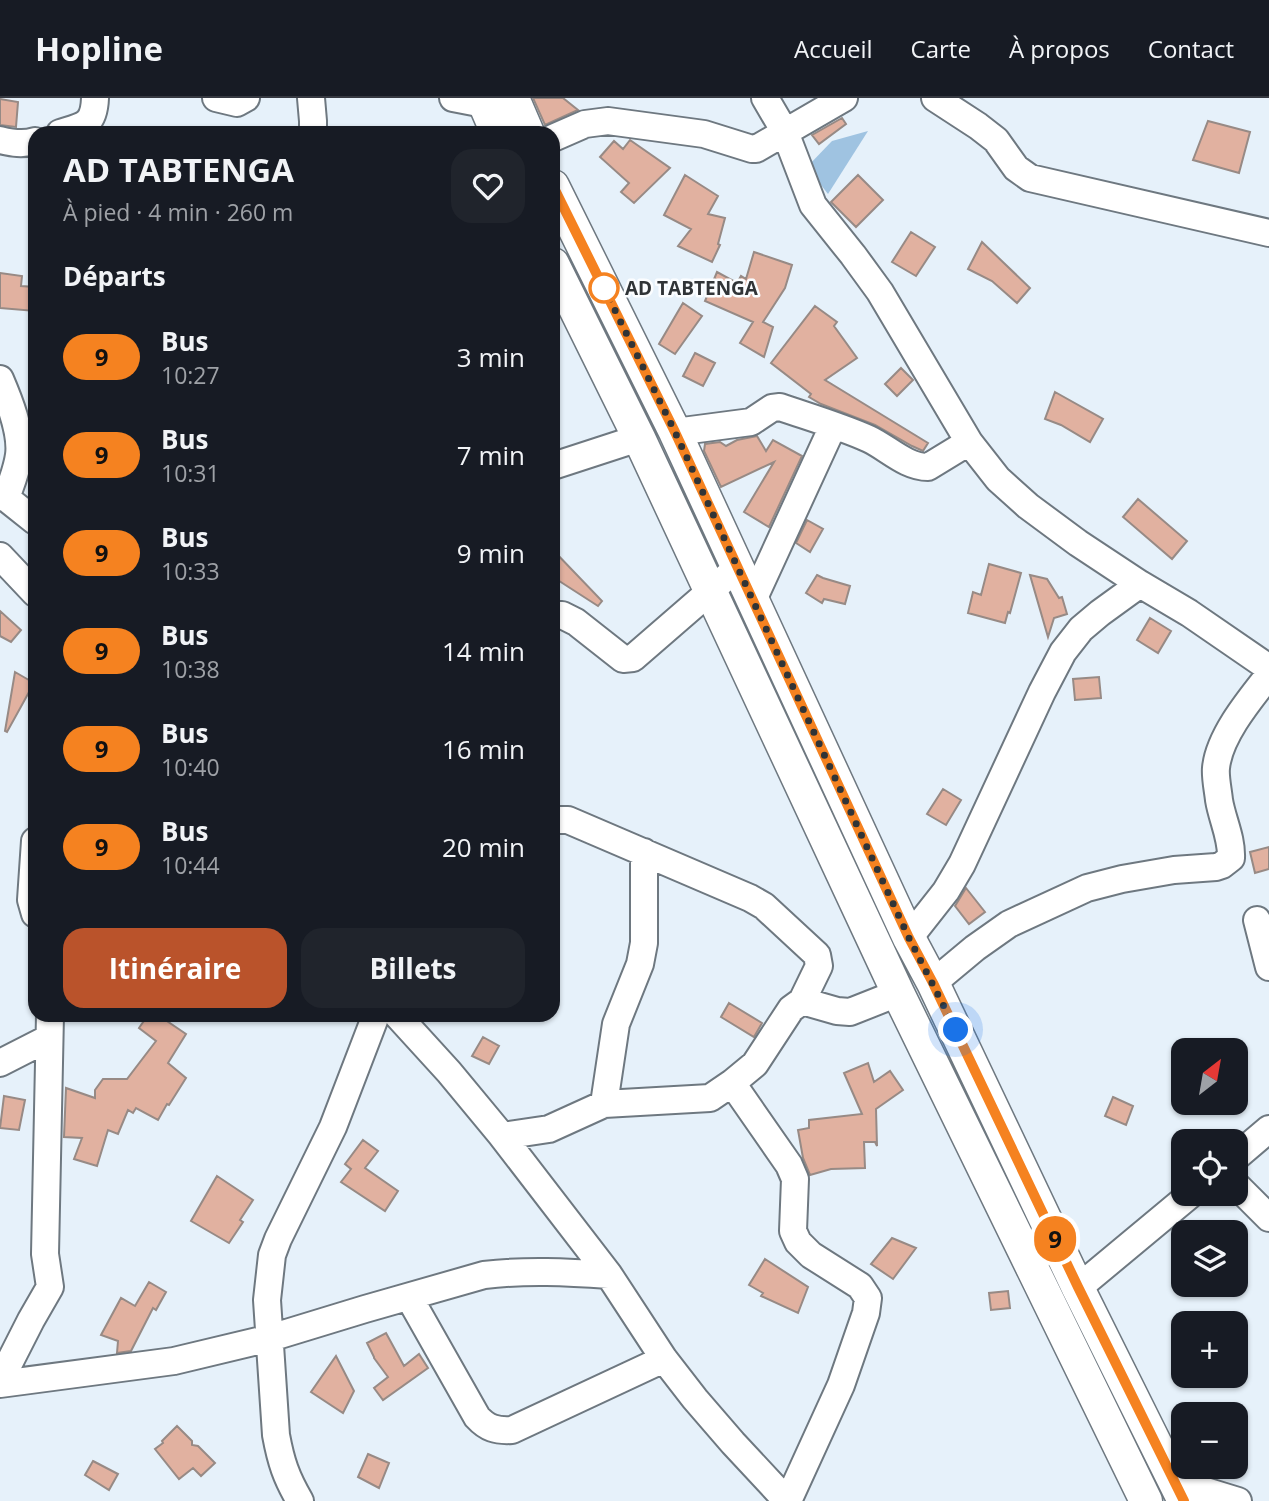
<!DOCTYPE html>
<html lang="fr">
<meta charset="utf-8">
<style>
:root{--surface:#171b24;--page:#20242c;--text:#f1f3f6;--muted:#9ea1a6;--line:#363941;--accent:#ba532b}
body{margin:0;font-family:"Open Sans",sans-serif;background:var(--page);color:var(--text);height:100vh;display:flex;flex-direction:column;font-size:26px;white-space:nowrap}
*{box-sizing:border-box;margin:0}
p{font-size:23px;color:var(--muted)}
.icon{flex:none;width:38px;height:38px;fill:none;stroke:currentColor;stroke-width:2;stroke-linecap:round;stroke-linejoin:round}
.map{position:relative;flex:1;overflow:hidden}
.details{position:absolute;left:28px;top:28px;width:532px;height:896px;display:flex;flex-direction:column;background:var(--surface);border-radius:21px;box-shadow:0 2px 5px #0004}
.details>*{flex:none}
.badge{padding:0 14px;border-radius:23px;font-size:24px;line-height:46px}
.needle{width:46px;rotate:31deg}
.fabs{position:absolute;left:1171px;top:940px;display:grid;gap:14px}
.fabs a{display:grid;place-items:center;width:77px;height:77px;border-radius:14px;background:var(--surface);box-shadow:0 2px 5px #0004;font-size:35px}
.you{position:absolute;width:35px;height:35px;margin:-18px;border:5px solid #fff;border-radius:50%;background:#1a73e8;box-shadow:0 0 0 10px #1a73e833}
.map>.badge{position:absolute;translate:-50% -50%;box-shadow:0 0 0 4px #fff}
h2{padding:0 35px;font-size:26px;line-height:63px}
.round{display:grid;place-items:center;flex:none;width:74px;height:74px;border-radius:21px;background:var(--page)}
.head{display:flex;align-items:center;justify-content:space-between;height:119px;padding:0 35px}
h1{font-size:33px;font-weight:700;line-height:52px}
.primary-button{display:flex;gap:14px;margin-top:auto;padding:14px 35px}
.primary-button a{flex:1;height:80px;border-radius:21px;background:var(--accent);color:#fff;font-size:28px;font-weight:700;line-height:80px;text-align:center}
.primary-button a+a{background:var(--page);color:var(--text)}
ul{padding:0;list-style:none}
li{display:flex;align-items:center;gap:21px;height:98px;padding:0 35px}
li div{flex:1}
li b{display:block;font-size:26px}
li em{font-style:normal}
li .badge{min-width:77px;font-weight:700;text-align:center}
header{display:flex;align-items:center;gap:42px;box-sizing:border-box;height:98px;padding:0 35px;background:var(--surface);border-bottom:2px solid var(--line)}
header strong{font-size:33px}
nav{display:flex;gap:38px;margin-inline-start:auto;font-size:24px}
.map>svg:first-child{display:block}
</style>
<header>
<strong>Hopline</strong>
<nav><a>Accueil</a><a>Carte</a><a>À propos</a><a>Contact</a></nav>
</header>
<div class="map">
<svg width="1269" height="1403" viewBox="0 0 1269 1403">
<rect width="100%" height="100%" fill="#e6f1fa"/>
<path fill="#9fc3e1" d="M868,33l-40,63 -21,-27 25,-26z"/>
<path fill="#e1b1a0" stroke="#978a85" stroke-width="2" d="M533,0h30l15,12 -33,15z
M0,1l18,3 -2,25 -16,-2z
M842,20l4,6 -27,20 -7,-9z
M1208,23l42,11 -11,41 -46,-13z
M630,42l40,28 -36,35 -13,-11 8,-9 -29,-26 14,-16 9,8z
M685,77l33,21 -10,18 17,4 -7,26 2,1 -8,17 -34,-16 13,-17 -27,-14z
M858,77l25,25 -27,27 -25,-25z
M911,134l24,15 -19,29 -24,-14z
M982,144l48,46 -13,15 -25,-22 -24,-12z
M754,154l38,13 -7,23 -22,34 10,5 -9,30 -24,-14 13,-21 -48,-21 12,-29 20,11 4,-7 5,3z
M0,175l22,3 -1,10 14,1v24l-35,-3z
M683,205l19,13 -27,38 -16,-10z
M815,208l22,16 -3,4 23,32 -32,22 103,63 -5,8 -11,-5 -37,-21 -54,-21 -12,-7 2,-3 -40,-31z
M695,255l20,10 -12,23 -20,-10z
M901,270l12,12 -16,16 -12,-12z
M1055,294l48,27 -13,23 -29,-17 -16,-6z
M757,338l9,15 7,-11 29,16 -33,71 -25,-15 30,-50 -53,25 -17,-36 1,-7 15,-2 6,4 11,-6z
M1138,401l49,42 -15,18 -49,-42z
M807,422l16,9 -13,23 -14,-9z
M553,452l49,51 -4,5 -45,-29z
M989,466l32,9 -11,40 -2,-1 -3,11 -37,-10 5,-21 8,3z
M817,477l6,3 27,8 -5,18 -21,-5 -2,4 -16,-10z
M1030,477l17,4 12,19 3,-1 5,17 -13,4 -6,19z
M0,513l21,19 -10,12 -11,-6z
M1150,520l21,13 -13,22 -21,-13z
M15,574l19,11 -27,49 -2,-1z
M1099,579l2,21 -26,2 -2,-21z
M943,691l18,11 -15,25 -19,-11z
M1269,749v22l-14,4 -5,-21z
M966,790l19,24 -16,12 -14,-18z
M729,905l33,20 -8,14 -33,-20z
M148,917h10l28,19 -18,29 18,15 -17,27 -2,-1 -9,16 -22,-12 -3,5 -5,-3 -10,24 -10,-4 -11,36 -23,-7 8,-21 -18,-1 2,-49 29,10v-8l8,-11h24l29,-38 -17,-13z
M483,939l16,9 -10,18 -17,-8z
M868,965l6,19 16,-11 13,19 -27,19 1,37 -2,-4h-11l1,26 -34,1 -21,6 -7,-17 -5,-28 11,-2v-8l53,-6 -18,-41z
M4,998l21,4 -6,30 -19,-2z
M1113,999l20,9 -7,19 -21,-9z
M363,1042l15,11 -13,17 33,23 -13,20 -44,-29 10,-13 -6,-5z
M217,1078l36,24 -13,20 3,2 -14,21 -38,-22z
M892,1140l24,10 -23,31 -22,-15z
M765,1161l43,28 -10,26 -37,-17 2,-3 -14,-8z
M149,1184l17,10 -10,18 -3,-2 -22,43 -14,2 1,-12 -17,-6 20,-37 14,8z
M1008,1193l2,17 -19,2 -2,-17z
M386,1235l18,33 15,-12 9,14 -45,32 -9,-12 14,-11 -14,-19v-1l-7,-14z
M336,1258l18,35 -11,22 -32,-21z
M177,1328l15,15v4l6,1 17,17 -14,13 -8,-8 -14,11 -24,-30 8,-6 -1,-2z
M368,1356l21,9 -10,25 -21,-11z
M93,1363l25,13 -9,16 -24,-15z"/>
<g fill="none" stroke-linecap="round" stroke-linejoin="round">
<g stroke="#6e7880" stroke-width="30">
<path id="minor" d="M216,0l21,5 9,-5
M311,0l2,23v12
M453,0l31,6
M765,0l20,34 28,73 40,50 27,37 89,150 29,37 30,27 50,37 62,41 49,29 80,55
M935,0l43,28 18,14 20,28 14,10 239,55
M60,35c23,-7 34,-7 35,-35
M553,40l32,-14 23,-3 96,13 48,15h4l88,-51
M0,42c12,3 23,5 35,1
M0,281c9,21 22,53 19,76 -2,15 -8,29 -13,43
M675,334l76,-10 21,-14 8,-1c29,10 60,19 89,32 19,9 37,28 59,28l41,-25
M553,368l86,-28
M0,399l6,1 29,23
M0,458l35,37
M753,502l80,-174
M553,517h9l14,7 47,37 10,-1 105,-91
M553,722h15l182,78 14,8 53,49 2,11 -17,35
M35,743l-4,59 4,14
M1257,822l12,47
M909,840l37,-47 16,-27 80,-172 21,-40 18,-23 19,-16 40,-29
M933,885l42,-35 34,-24 78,-36 35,-9 52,-9 42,-3 6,-2 9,-7c1,-20 -9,-39 -12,-58 -1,-10 -4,-23 -3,-32 3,-32 34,-69 53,-93
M397,917l52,57 53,64 107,139 55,84 31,40 38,44 54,58
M0,965l49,-25
M732,985l57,82 6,14 -2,52 5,11 13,13 49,31 8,12 -2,15 -25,72 -53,116
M604,1006l12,-80 24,-60 4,-21v-91
M502,1038l47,-7 55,-25 106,-6 22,-15 23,-19 36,-55 11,-8 35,10 13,1 48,-19
M1236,1059l33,-28
M1236,1087l33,33
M1078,1190l113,-94
M409,1199l68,120c10,11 19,14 35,13l152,-71
M0,1283l31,-61 19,-33 -5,-33 5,-239
M0,1286l174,-23 96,-23 95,-29 119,-34c42,-5 83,-3 125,0
M1176,1384l62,19
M300,1403c-14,-24 -19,-39 -24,-66l-9,-135 5,-45 6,-16 55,-112 43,-112"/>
</g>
<g stroke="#6e7880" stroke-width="35">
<path id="tertiary" d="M482,0l15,35
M513,0l15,35
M553,88l122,246 234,506 24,45 145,305 106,213
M553,166l86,174 259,555 248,508"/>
</g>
<use href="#minor" stroke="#fff" stroke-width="26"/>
<use href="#tertiary" stroke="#fff" stroke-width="32"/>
</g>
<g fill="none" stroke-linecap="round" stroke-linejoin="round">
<g stroke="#fff" stroke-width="16">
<path id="line" d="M553,88l122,246 234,506 24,45 145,304 106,214"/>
</g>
<use href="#line" stroke="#f58220" stroke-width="10"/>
<path stroke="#303437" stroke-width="7" stroke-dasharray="0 12.6" d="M604,190l71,144 234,506 47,92"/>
</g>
<circle fill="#fff" stroke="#f58220" stroke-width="3.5" cx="604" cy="190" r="14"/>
<g text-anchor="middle" stroke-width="5" stroke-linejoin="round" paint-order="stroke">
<g font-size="19" font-weight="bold" fill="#303437" stroke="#fbfdff" text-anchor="start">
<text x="625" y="197">AD TABTENGA</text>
</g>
</g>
</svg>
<div class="fabs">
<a><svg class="needle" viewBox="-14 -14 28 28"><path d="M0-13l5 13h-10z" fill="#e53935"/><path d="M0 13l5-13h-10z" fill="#9ea1a6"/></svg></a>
<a><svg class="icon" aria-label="locate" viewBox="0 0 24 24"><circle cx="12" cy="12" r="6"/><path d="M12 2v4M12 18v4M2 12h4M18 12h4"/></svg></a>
<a><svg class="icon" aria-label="layers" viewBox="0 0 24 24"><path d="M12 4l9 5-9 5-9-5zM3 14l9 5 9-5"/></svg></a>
<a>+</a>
<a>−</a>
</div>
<div class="you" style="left:956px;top:932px"></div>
<b class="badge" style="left:1055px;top:1141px;background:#f58220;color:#111">9</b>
<section class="details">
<div class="head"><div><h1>AD TABTENGA</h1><p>À pied · 4 min · 260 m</p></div><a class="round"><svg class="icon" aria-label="heart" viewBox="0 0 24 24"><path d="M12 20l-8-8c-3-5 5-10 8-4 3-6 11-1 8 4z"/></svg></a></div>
<h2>Départs</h2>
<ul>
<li><span class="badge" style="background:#f58220;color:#111">9</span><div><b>Bus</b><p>10:27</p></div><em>3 min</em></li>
<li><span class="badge" style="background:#f58220;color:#111">9</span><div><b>Bus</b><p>10:31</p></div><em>7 min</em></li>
<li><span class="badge" style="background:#f58220;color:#111">9</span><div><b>Bus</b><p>10:33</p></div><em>9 min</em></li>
<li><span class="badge" style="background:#f58220;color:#111">9</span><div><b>Bus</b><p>10:38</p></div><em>14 min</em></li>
<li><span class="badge" style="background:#f58220;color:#111">9</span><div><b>Bus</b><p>10:40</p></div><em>16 min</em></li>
<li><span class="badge" style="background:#f58220;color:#111">9</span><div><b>Bus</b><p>10:44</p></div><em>20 min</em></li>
</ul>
<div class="primary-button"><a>Itinéraire</a><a>Billets</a></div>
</section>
</div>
